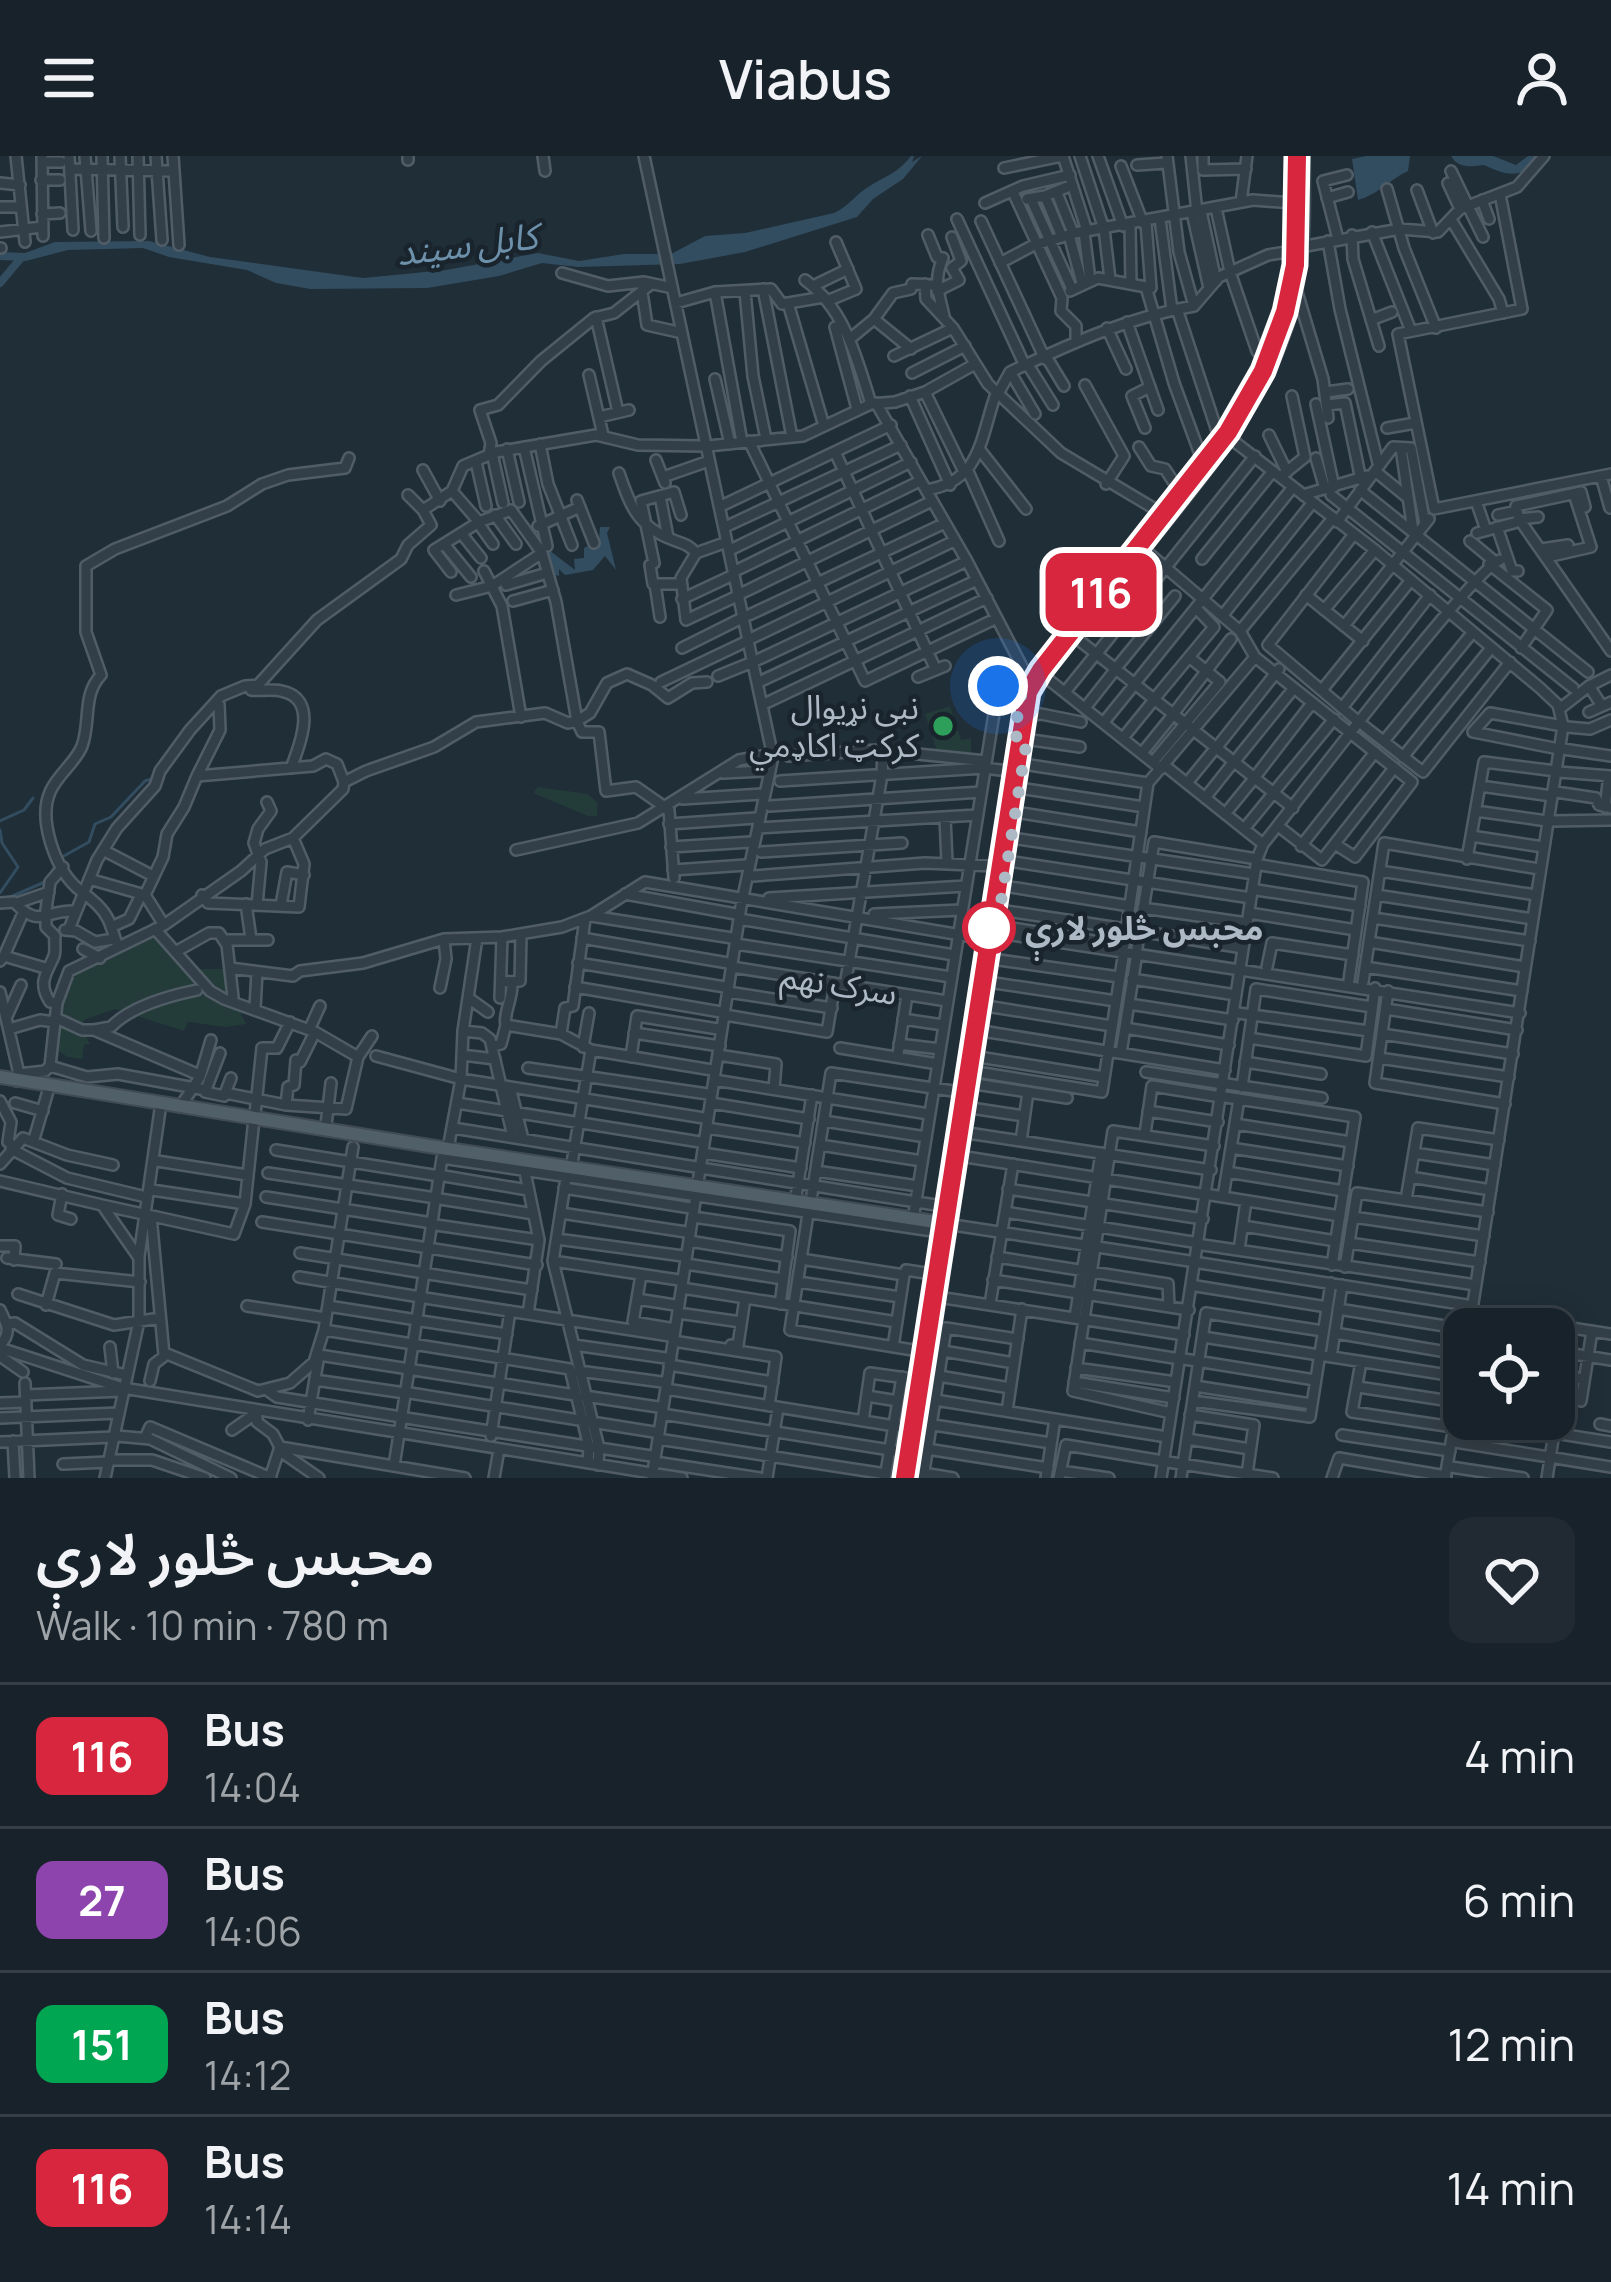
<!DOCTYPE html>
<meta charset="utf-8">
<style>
:root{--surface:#18222a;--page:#212a32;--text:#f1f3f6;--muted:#9fa4a8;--line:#363f47}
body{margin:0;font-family:Manrope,"Noto Sans Arabic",sans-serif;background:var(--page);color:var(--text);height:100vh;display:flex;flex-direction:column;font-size:45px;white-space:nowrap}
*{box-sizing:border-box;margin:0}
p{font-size:39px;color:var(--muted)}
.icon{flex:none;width:66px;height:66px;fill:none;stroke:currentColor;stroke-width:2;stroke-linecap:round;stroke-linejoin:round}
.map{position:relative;height:1322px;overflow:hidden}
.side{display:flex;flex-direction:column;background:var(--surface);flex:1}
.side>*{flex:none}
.badge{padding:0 24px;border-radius:18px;font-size:42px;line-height:78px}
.fabs{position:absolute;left:1443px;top:1152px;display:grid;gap:24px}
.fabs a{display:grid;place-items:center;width:132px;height:132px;border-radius:24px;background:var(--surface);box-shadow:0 6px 30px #0003,0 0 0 3px var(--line);font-size:60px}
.you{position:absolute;width:60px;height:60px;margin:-30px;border:9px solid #fff;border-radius:50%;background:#1a73e8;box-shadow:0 0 0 18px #1a73e833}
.map>.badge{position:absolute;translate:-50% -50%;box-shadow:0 0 0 6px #fff}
.round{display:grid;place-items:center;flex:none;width:126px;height:126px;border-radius:24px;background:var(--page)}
.overview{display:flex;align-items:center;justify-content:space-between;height:204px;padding:0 36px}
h1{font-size:57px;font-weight:600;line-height:90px}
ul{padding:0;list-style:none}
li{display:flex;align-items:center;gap:36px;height:144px;padding:0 36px;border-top:3px solid var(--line)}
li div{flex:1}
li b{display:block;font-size:45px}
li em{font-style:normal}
li .badge{min-width:132px;font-weight:700;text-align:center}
header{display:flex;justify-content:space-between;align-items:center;height:156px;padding:0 36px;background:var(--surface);font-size:54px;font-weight:600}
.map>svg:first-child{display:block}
</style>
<header><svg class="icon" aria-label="menu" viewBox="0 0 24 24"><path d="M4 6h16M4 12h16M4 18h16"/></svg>Viabus<svg class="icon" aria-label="person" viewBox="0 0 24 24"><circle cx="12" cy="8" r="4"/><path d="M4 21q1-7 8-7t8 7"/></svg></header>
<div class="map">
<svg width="1611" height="1322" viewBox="0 0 1611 1322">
<rect width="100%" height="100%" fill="#202e38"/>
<path fill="#233b39" d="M950,550l11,34 10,-2v19l-33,-3 -13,-40z
M538,631l50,7 10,9 -1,13h-9l-55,-23z
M155,773l39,40h37l5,34 10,21 -21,3 -37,-5 -4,9 -69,-22 -31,11 -2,9 8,15 -6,1 -2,14 -15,-2 -8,-6 -10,8 1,-19 19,-69z"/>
<path fill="#324d60" d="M911,0h3l-2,6 10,-6 -19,23 -30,20 -16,18 -112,35 -65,12 -102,3 -36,-4 -43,13 -72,12 -117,1 -34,-6 -29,-13 -78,-13 -26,-9 -75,2 -42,11 -26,-1v-8l25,1 30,-11 94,-1 61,16 153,21 83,-8 92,-17 41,8 45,-7h47l34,-18 40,-3 89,-20c14,-6 21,-18 34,-26 16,-10 30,-14 43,-31z
M1366,0h44l-2,15c-19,9 -29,23 -50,29l-6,-41z
M1451,0h42l23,9 12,-9h13c-21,23 -30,21 -57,9 -10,1 -25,5 -33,-9z
M600,371h10l-3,6 9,37 -11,-14 -12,14 -28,5 -6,-6v7l-6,-2 -8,-27 30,23 -1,-11 10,-1v-10l15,-8z"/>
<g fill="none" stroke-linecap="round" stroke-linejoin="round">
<path stroke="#324d60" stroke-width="3" d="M0,665l24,-11 9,-12
M0,674l2,13 16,24 -18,26
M62,701l27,-15 6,-18 16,-7 34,-36 10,-3
M8,742l39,-17 9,-17"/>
<path stroke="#324d60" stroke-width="8" d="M0,127l21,-25"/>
<g stroke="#515d66" stroke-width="14">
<path id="minor" d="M16,0l9,86
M42,0l1,80
M69,0l4,74
M85,0l6,75
M102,0l2,82
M120,0l3,71
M138,0l2,79
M156,0l6,84
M173,0l6,89
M543,0l2,15
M644,0l129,601 -32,149 -89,572
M1063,0l24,75
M1080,0l24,73 6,50
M1098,0l25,70
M1167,0l12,96 15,54
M1191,0l6,56
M1203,0v14l43,-1
M408,4v-4
M42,6h19
M1137,9l29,-2
M1121,10l22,57
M1004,12l58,-12
M70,13l104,2
M1451,15l32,66
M41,24h19
M0,27l20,2
M1448,27l12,26
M1387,33l17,59 32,80
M1417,34l16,43
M1013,36l49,106 -1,13 15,15v15
M1057,37l16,40
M1500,38l22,115 -124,25 36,175 177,-35
M1045,40l17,41
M1327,42l21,-6
M1027,43l18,-3 27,-11
M1031,43l41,90
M1482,44l7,19
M1241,46l6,-46
M985,47l38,-17 47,-11
M0,51h20
M1216,52l14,64 27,79 7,7
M1201,55l15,70
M1192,57l17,75
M42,58l18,-1
M957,63l68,147
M1160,63l12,91
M981,65l64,138
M1452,65l47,78 4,14
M1146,67l5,65 -5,-1 28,96 27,74
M1130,70l1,57
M0,76l42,-5
M1084,76l6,48
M1372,76l39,99
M928,79l9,22 6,1
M1069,79l13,48
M1352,79l1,24 26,87
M1338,83l-15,-58 24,-6
M1328,85l12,68 38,154
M1306,90l94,-17 38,3 22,-23 57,-22 27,-31
M0,92h1
M943,102c-10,22 -4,36 1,58
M1000,107l32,-17 43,-13 178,-33 40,3
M562,117l46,13 36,-4 24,5
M805,124c40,29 52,79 66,124
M925,128l1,15 27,29 35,56 73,69 99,59
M813,130l35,-17
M763,133l29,148
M937,135l22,-11 -7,-12 9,-7 -9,-24
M1070,135l28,-13 48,9
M642,136l5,33 31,7
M715,136l27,150
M745,136l8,84 13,63
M1297,136l26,87 5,39
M827,145l29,-12 -20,-47
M676,147l39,-11 56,-3 11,15 42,-7
M788,147l36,123
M1177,153l41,125
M596,161l22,95
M874,163l37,30
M1371,164l21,-8
M1127,166l31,88
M1278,167l15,-72 -1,-92 3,-3
M835,171l22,82
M1107,172l19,41
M851,182l23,-19 19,-26 18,-4 1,-5 24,1
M894,200l59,-28
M1047,202l17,28
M1028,209l25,40
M912,217l53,-27
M589,219l14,60
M1012,219l23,39
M715,223l15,65
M1085,229l39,71 -18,28
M925,236l39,80
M999,236l11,-20c60,-28 118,-55 184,-66l25,-29 49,-22 25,-4
M1326,236l22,-3
M910,240l40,89
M876,247l91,158 60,115
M1316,248l18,83
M1327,249l18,-2 16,77
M599,261l30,-7
M1145,272l-13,-32 18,-9
M1387,272l28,-5
M1227,276l4,7 144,111 165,138 18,17 5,21 -94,603
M1269,279l18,37
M749,285l116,240 132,-63
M540,288l8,40 24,61
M708,290l95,-10 68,-32 24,-2 30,-10 50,-28
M524,291l23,99
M1139,291l12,19 14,3 13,20
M1401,292l12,83
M507,293l12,53
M980,294l46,59
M835,296l101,218
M492,297l11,50
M489,299l2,-12 -11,-33 18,-5 43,-44 53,-43 20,-5 37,-29
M1316,302l9,31
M656,304l9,23
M476,306l10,44
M967,313l32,72
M423,314l17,31
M1375,315l33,27
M619,317c11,32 18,53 52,66 11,5 16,4 25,14l28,-10
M1601,320l9,32
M663,321l43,-15
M1280,321l25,-20 -13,-61
M926,334c57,-9 54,-54 71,-99
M1360,334l228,182
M452,335l27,31
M408,339l15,15
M1303,339l64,-19
M1331,339l242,193
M577,344l17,43
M661,345l7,36
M1476,345l10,29
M721,350l170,-81
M1585,351l-4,-15 -65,14 3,13 92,132
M495,359l21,29
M1498,359l19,-4
M1519,363l19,-2
M1337,366l56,-75 18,1 14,76
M478,367l15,21
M538,370l42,-19
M725,371l176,-82
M1497,371l15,44h6
M461,377l20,25
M1477,377l44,-12
M1354,378l-86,111 92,78
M1470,385l24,20
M444,388l27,33
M1541,393l27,-4
M730,394l181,-88
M1145,394l95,81 15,26
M696,397l-15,25 5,42 49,-23
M1547,401l44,-10 -17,-53
M1202,403l71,-88
M1489,408l58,46 -26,38
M484,415l18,35 19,111
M735,415l185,-90
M451,416l-17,-22 45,-28 32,-12 31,43 14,49 21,119
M655,428l5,33
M681,428h-28l-3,-19 4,-2 -13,-62 33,-9 7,23
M506,429l41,-12
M740,438l192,-93
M456,439l36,-9 50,-33
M1306,439l57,46
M682,443l49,-23
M513,445l40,-11
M1324,454l51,-60
M749,459l196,-92
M1223,459l90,-113
M1344,470l85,-107
M1240,475l93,-113
M1071,478l222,174
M750,483l204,-98
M682,492l58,-29
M1098,496l157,-196
M755,505l212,-100
M1117,511l58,-71
M718,520l32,-13
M1044,520l117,93
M918,521l27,-11
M661,526l84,-40
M759,526l218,-102
M1136,526l157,-195
M1589,530l13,20
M251,534c9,1 21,-1 30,1 39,7 18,56 10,77
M1322,534l89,-110
M1065,536l30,-37
M1155,542l59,-71 -17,-18
M764,548l223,-106
M1562,551l27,-21 22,-11
M1085,552l30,-38
M1342,552l88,-113
M1589,556l22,-10
M1174,557l57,-74
M1031,560l10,-2 40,8
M577,565l13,-8 17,-30 20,-9 25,11 16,13 24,-15 15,-1
M1104,566l30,-37
M1364,570l59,46 87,-110
M1567,571l23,2 21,-9
M1123,582l30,-37
M1025,583l55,8
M1384,585l88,-108
M1217,591l62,-78
M1559,593l-86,-17 17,-19 73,13
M1563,593l48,7
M1142,597l30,-37
M788,600l90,-6 108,11
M1403,601l88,-109
M1235,605l59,-73
M1153,606l67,-80 -31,-25
M1023,608l125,19
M1164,609l99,79
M1559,616l52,4
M723,617l43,-2
M197,620l23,-46 -1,-26
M1255,621l57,-74
M780,625l204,-13 24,3
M1187,627l27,-33
M1480,630l72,10
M1019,632l125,19
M1274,636l60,-73
M1556,636l40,6 3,7 12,3
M1205,642l27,-34
M682,643l80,-5
M770,650l211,-14
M1605,651l4,-31
M1476,655l71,10
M1015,656l126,20
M1225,658l27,-33
M945,661l2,45
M1551,665l60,-1
M669,668l87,-6
M759,672l218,-13
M1244,673l27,-33
M1282,673l40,31 72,-92
M1471,680l72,11
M1012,682l242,36
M1301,690l74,-94
M671,691l80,-5
M103,694l50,26
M516,694l122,-27 101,-63 23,-4
M761,696l141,-9
M1467,703l17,-97 72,9
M1008,705l243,37
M1261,709l102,17 -14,98
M673,714l73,-5
M1380,715l156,24
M753,720l172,-13 69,3
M89,723l56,16
M1004,730l126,20
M1257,734l103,16
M625,738l111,20
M202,739l6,8 91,4 5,-43 -11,-26
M1376,739l157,24
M769,742l196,-12
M0,747l14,-1c26,28 32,7 61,9
M17,747l32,-11
M246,748l5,35
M257,749l4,-43 -7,-19 4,-14 13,-18 -4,-9
M281,749l6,-33 17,3
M1143,752l104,15
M1000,754l126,19
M1249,757l107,17
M874,758l87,-4
M591,760l141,22
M45,761l5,-35 13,-15
M46,762v9l9,9c-1,7 1,14 -1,20 -7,17 -17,26 -4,46l7,1
M1373,762l157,23
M585,763l-12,87 -8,2 -4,26 30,16 121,20
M739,763l215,36
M164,769l-19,-30 18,-38 4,-23 17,-27 13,-31 116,-10 13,-7 11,5 7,18
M993,769l113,18
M111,771l18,-8 12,-24
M69,773l28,-69 20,-32 38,-42 5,-15 30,-41 31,-34 24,-10 13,-1 59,-65 84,-61 7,-14 23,-20 -8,-15 29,-19 11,-25 33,-14 100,-17 42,10 65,1
M155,773l55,62 14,8 91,33 43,25 14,-21
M65,774l11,1 19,11 19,-3
M1139,775l104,17
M992,776l528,81
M582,782l146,25
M224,784h44
M1369,786l156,25
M736,788l215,33
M1124,789l24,-162 107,-126 157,125 -57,75 -20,-13
M118,790c-4,-9 -6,-19 -10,-27 -7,-14 -20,-22 -32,-32 -21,-20 -38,-67 -26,-95 7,-17 26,-30 32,-46 9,-24 0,-51 19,-71l-15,-43v-66l29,-17 112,-43 35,-22 26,-9 57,-7 4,-10
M1137,792l17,-106 103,17
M83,793l17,9
M177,795l32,-18h10l8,12 6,52
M4,800l19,-43
M992,803l127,18
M0,805l4,-5 41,12
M578,807l147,24
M732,811l215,34
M1267,811l5,-24 81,12
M1365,811l157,24
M230,812l63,8 7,-5 63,-8 81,-24 58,-2 60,-10 29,-11 54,-34 340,57
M1132,823l104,16
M502,826l18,-1 1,-47
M988,826l128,19
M1363,826l21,-139 155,26
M845,829l37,-210 1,-23
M575,831l146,25
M440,832l6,-29 -2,-20
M1256,833l116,18
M1388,835l-13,92 130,21
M0,836l19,82
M728,836l104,16
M500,842l2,-61
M470,843l18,13
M1129,848l104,16
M986,850l126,20
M255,852l2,-36
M1386,853l131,21
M1238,857l131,18
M725,859l102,17 8,-48
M7,860l14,-31
M56,862l26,12h12l103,44 3,3 -20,30
M903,863l40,6
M506,869c-3,-11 7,-27 6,-42
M1125,872l104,17
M9,873l31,-9 15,2
M94,874l17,-3c20,-21 57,-31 86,-37
M309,874l11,-24
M463,875l19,2 8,6 23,98
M982,875l243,39
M634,877l86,13
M1382,878l131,20
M1249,882l117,18 9,-68
M899,888l41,5
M492,890l9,-2 5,-19 55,9
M583,891l6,-34
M840,892l98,16
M220,897l-15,39 19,4 7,-18
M1121,897l16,-100
M898,898l9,-59
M462,899l33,4
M718,899l58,9 -2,25
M376,900l85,23 243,39
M631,901l6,-41 81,13
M979,901l125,20
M1379,902l130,19
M1245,906l76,12
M50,910l37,11 31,-3 88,16
M528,912l180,26
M977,916l125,20 22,-141
M1146,916l77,12
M200,921l11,-37
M714,924l215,34
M17,925l2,-7 26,-3 5,-5 7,-63 12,-32 95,-46 77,-54 24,-22 28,-11 50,-49 1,-7 22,-11 68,-24 42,-25 69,-9 23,10 9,-2 5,11h17l7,59 30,-4 33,23 5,68
M975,928l92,14
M1227,928l95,14
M510,931l13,52
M1242,931l14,-98
M225,937l61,12 60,4 12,-52
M1225,941l130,20 -23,148
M0,945l11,21 -3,20 6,4
M15,947l28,8
M457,947l243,39
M711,947l98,16
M286,949l2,-18 6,-2 2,-25 4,2 15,-30
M971,952l53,8
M1148,955l70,11
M255,958l7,-66h15l13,-26
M824,965l102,16
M1235,968l116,18
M326,969l5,-42
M453,972l243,39
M707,972l98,15
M968,977l243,37
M1145,978l7,-48 69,11
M34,983l14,-48
M1021,985l7,-49
M820,989l102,16
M1231,992l117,18
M11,993l56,29 79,19
M276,994l163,26
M703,997l98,15
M1414,997l81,12
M447,998l14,-75 2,-48 14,-93
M966,1001l241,38
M157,1005l90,14
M572,1007l19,-113
M0,1008l23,-26 44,17 46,10
M701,1012l241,38
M816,1015l102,15
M525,1016l14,68 -11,74
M1227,1016l117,19
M268,1017l168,25
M444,1020l84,14
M1410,1021l81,13
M566,1022l-13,83 46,187 -1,17
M0,1025l102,24 37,53
M564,1032l127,20
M1008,1033l195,30
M152,1034l93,14
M62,1038l-4,21 13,4
M812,1038l19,-121 129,19
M1211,1039l129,21
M796,1040l16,-101
M266,1041l166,26
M1223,1041l16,-98
M440,1043l94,15
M1406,1044l12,-72 81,12
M102,1049l132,29 11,-30 9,-85
M1005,1056l194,31
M561,1057l125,19
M914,1057l87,-543 27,8
M808,1058l-18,116 129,21
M151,1060l13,139
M693,1061l97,14 -10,73
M1353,1061l131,19
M262,1066l275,43
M436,1069l103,15
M953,1069l243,37
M1243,1070l93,15
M557,1083l126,17
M689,1085l98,16
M1349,1087l131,19
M1203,1089l273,40
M0,1090h15l-1,14
M1239,1094l7,-49
M300,1097l124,20
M997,1101l171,27 1,23
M7,1102l49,6
M801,1103l103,16 2,-5 26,4
M553,1105l126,19
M1200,1107l273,43
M686,1108l97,15
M1345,1111l12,-74 131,19
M429,1118l103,16
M641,1119l-8,47 42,7
M299,1121l121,20
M993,1124l196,30
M798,1126l102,15
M1196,1130l131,21
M682,1132l215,34
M18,1138l96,31 46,-7
M938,1141l246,38
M425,1142l245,38
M637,1143l38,6
M990,1148l23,-140
M46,1149l9,-32 85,9
M247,1150l79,12
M328,1150l89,14
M1338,1153l126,20
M0,1154c7,14 12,23 0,35
M678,1157l63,9
M1476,1157l135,21
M1075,1161l26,-164
M421,1165l86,13
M7,1168l8,-1 68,42 43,10
M946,1172l72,11
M324,1174l246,39 19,78 -1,16
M1335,1177l129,22
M1203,1181l258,40
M673,1185l103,16 -7,49
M1080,1187l100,16
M574,1189l92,13
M731,1189h7l7,-47
M110,1191l3,26
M893,1191l11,-72
M0,1192l123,40 559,90
M943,1195l71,12
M1554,1195l57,9
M0,1200l23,16
M1331,1201l11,-72
M1184,1203l131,21
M1361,1206l-9,50 101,15
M669,1209l104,17
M1076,1212l100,14
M414,1214l161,25
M579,1215l83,11
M1554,1219l30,4
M939,1220l71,12
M315,1224l90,13
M150,1225l4,-17 13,-10 91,37 32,-8 24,-21 10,-32 29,-183
M1074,1226l100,16
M25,1227l4,95
M1195,1230l116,18
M1358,1231l99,15
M666,1233l241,39
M267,1234l10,7 124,20
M410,1237l244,39
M26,1239l96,-4
M585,1240l73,11
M867,1240l31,5
M935,1244l232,37
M1193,1245l117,16 21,-134
M1581,1245l11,-70
M0,1247l26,-1
M1554,1247l17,3
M1007,1255l15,-102
M1171,1257l-98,-22 40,-260 101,15
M662,1258l241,38
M1190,1259l64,10 -7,49
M257,1261v5l16,12 10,19 36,25
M0,1262l118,-5
M406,1262l245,38
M1459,1262l152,24
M308,1264l11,-65 90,14
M1454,1264l10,-60
M863,1265l7,-48 36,5
M927,1268l124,19
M1600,1268l11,2
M232,1274l20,-14
M1342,1279l108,16
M117,1280l33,3 81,39
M491,1280l19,-125
M145,1282l5,-11 121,51
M658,1283l228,35
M1187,1283l63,10
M13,1285l2,37
M0,1286l113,-5
M1455,1286l156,25
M280,1291l185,31
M927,1293l121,19
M112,1304h40l53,18
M655,1306l105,16
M1168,1306l105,16
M63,1308l45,-2
M394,1310l48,-308 497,74
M1451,1311l72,11
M1061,1315l48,7
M923,1317l30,5
M105,1322l34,-157v-65l21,-146
M270,1322l10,-31
M494,1322l4,-23
M767,1322l11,-70
M885,1322l17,-101
M899,1322l125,-793 207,-266
M923,1322l23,-150
M1046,1322l9,-59
M1059,1322l7,-33 97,16
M1161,1322l96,-619 6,-15c32,-39 211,-276 237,-284
M1181,1322l25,-165 117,18
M1332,1322l7,-20 107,18
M1445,1322l7,-41
M1547,1322l7,-45"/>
</g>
<g stroke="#404b55" stroke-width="16">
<path id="major" d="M0,921l448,72 501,75"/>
</g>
<g stroke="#3e4a53" stroke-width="20">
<path id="highway" d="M909,1322l122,-784 11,-22c34,-40 65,-82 98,-122 59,-74 123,-146 149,-239 14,-51 13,-103 12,-155"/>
</g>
<use href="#minor" stroke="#333f48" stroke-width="9"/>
<use href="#major" stroke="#515f69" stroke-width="12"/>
<use href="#highway" stroke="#6f5e50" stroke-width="15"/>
</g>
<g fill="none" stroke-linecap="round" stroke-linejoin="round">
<g stroke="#fff" stroke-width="27">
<path id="line" d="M905,1322l123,-786 13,-22 187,-238 35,-61 22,-59 10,-47 2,-109"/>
</g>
<use href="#line" stroke="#d7263d" stroke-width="18"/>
<path stroke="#adbac5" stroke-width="12" stroke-dasharray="0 21.6" d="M989,772l7,5 31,-194 -13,-3 8,-45 -24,-5"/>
</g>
<circle fill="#2e9e5b" stroke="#19242d" stroke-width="4.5" cx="943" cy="570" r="12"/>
<circle fill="#fff" stroke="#d7263d" stroke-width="6" cx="989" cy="772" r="24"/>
<g text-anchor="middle" stroke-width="9" stroke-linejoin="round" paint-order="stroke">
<g font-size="33" fill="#adbac5" stroke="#19242d" text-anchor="end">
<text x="919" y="563">نبی نړیوال<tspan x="919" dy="38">کرکټ اکاډمي</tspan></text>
</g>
<g font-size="33" font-weight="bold" fill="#adbac5" stroke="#19242d" text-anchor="start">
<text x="1025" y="784">محبس څلور لارې</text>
</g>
<g font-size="33" fill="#adbac5" stroke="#19242d">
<text transform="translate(839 828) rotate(9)" y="12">سرک نهم</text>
</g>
<g font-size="36" font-style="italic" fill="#6d91aa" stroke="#19242d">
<text transform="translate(467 88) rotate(-7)" y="13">کابل سيند</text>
</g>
</g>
</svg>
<div class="fabs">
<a><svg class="icon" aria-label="locate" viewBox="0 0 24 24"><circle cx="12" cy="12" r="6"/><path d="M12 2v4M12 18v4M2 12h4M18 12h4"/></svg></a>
</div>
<div class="you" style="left:998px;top:530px"></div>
<b class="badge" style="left:1101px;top:436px;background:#d7263d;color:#fff">116</b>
</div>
<section class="side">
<div class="overview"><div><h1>محبس څلور لارې</h1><p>Walk · 10 min · 780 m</p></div><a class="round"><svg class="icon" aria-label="heart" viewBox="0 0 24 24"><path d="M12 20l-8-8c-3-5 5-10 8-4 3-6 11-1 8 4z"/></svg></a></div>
<ul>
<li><span class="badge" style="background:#d7263d;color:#fff">116</span><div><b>Bus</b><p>14:04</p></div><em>4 min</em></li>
<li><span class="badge" style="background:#8e44ad;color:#fff">27</span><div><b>Bus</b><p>14:06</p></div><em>6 min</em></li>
<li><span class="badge" style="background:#00a651;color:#fff">151</span><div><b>Bus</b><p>14:12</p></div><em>12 min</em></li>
<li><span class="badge" style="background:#d7263d;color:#fff">116</span><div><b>Bus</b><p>14:14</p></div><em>14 min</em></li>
</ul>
</section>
